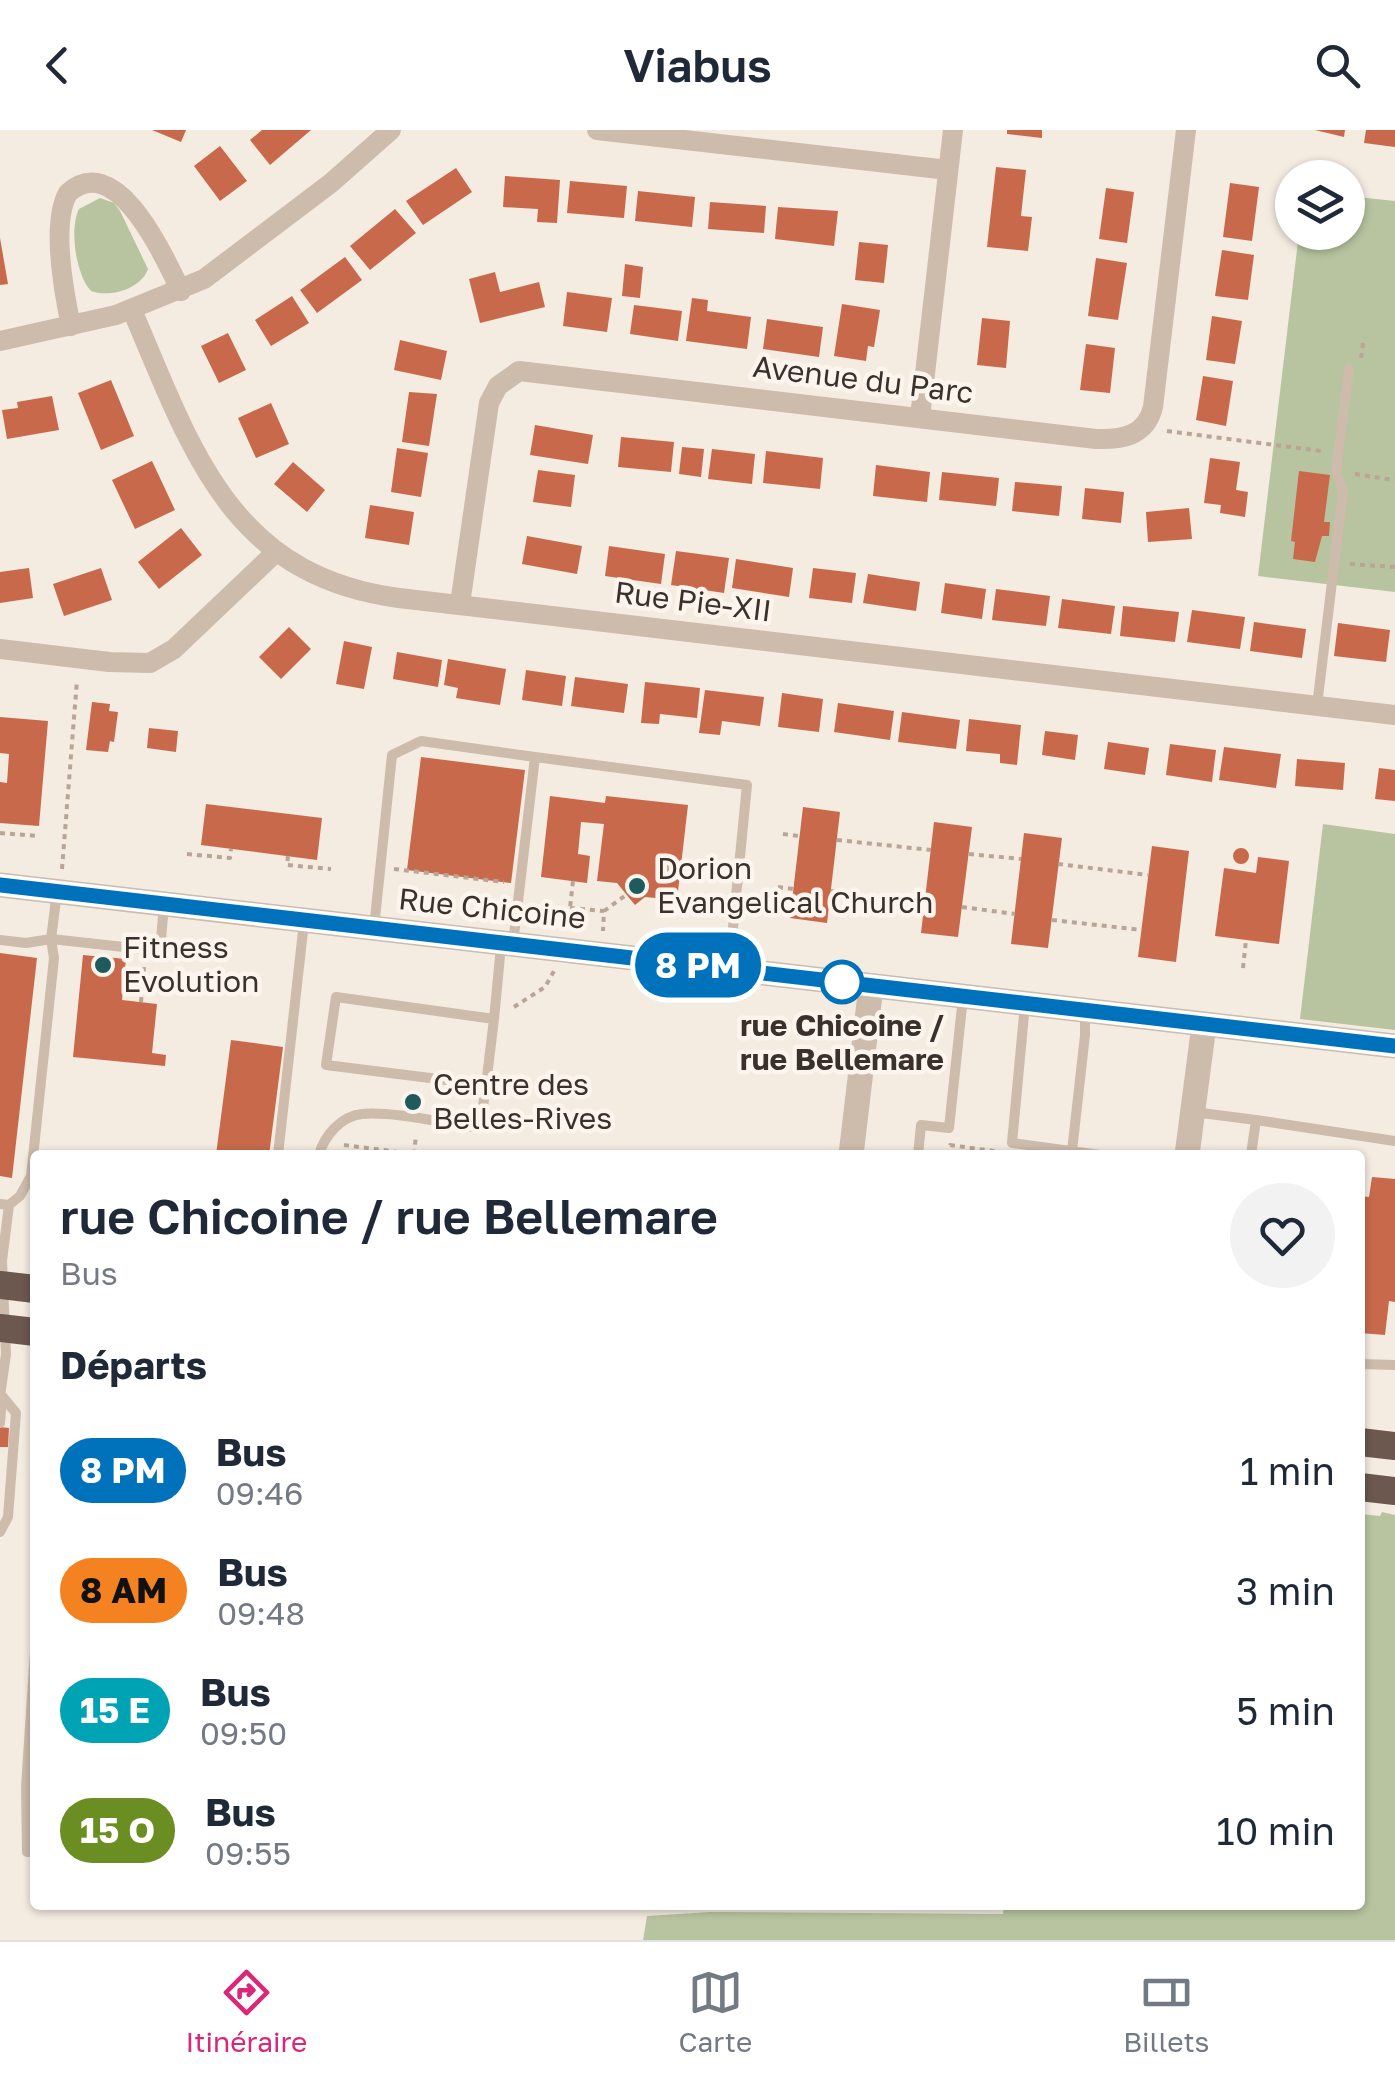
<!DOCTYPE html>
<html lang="fr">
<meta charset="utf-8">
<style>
:root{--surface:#fff;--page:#f2f2f3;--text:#1f2937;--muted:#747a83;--line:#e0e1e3;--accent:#db2777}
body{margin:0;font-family:"Golos Text",sans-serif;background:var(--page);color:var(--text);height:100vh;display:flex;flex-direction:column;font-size:38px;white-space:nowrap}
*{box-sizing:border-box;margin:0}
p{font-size:32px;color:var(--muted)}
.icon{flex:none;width:55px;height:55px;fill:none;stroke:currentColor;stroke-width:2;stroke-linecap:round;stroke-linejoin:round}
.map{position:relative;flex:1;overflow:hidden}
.sheet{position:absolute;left:30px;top:1020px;width:1335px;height:760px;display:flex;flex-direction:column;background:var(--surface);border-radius:10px;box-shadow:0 2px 8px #0004}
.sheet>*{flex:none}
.badge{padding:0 20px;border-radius:32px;font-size:35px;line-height:65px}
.tools{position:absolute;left:1275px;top:30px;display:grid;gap:20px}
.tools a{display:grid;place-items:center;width:90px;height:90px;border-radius:50%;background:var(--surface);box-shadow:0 2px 8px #0004;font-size:50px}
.map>.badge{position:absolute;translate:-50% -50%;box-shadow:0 0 0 5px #fff}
h2{padding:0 30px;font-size:38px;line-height:90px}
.round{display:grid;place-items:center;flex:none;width:105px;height:105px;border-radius:52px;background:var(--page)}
.headline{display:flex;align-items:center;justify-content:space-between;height:170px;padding:0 30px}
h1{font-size:48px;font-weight:600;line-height:75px}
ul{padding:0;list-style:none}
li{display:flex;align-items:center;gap:30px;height:120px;padding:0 30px}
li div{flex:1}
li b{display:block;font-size:38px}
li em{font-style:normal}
li .badge{min-width:110px;font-weight:700;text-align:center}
header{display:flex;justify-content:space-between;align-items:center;height:130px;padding:0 30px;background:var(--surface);font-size:45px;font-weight:600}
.menu{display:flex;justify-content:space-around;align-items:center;height:140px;border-top:2px solid var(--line);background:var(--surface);font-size:28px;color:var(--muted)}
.menu a{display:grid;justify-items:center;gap:5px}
.menu .active{color:var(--accent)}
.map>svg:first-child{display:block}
</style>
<header><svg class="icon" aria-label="back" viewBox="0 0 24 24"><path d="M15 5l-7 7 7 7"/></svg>Viabus<svg class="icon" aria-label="search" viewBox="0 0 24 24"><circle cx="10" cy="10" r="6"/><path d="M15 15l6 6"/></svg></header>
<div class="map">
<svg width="1395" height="1810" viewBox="0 0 1395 1810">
<rect width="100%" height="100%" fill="#f4ebe1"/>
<path fill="#b8c4a0" d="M1348,66l47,5v391l-137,-16 41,-343 49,-1z
M100,68l14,5 6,8 28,58c-7,20 -38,29 -57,22 -15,-16 -22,-62 -12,-82z
M1323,694l72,10v196l-95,-11z
M1382,1382l13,3v425h-752l4,-24 63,-4 293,2 1,-9h356v-391l20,2z"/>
<path fill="#c8694b" d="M152,0h34l-5,12z
M262,0h49l-41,35 -20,-25z
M1007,0h35v8l-35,-4z
M1315,0h30l-1,7z
M1366,0h29v17l-31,-4z
M220,16l27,35 -27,20 -26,-35z
M996,37l30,3 -5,46 11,1 -4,34 -41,-4z
M456,38l16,24 -49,33 -17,-24z
M505,46l55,4 -3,43 -20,-1 1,-13 -35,-2z
M570,51l57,5 -3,32 -57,-5z
M1230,53l29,4 -7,54 -29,-4z
M1106,58l28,4 -7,51 -28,-4z
M638,61l57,6 -3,30 -57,-6z
M710,72l56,4 -2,27 -56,-4z
M778,77l60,4 -4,35 -59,-7z
M395,79l21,24 -46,37 -20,-24z
M0,108l8,46 -8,1z
M859,112l29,3 -4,38 -29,-3z
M1222,120l32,5 -6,45 -33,-4z
M345,127l17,23 -45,33 -17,-23z
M1096,128l31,5 -9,57 -30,-4z
M625,134l18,3 -3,31 -18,-2z
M495,142l5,20 39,-10 6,25 -65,16 -11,-44z
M567,162l45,6 -5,34 -44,-6z
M292,166l17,27 -38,23 -16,-26z
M692,168l16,2 -1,11 44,6 -4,32 -61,-8z
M842,174l38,6 -6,37 -6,-1 -2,15 -32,-5z
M634,175l48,6 -4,30 -48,-7z
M1212,186l30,5 -7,43 -29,-4z
M982,188l28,3 -4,47 -29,-3z
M767,189l56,8 -4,30 -56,-8z
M228,203l18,37 -27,13 -18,-37z
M400,210l47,11 -6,29 -47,-10z
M1086,214l29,4 -5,45 -30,-3z
M1203,246l30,5 -7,45 -30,-6z
M111,250l23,56 -33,14 -23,-57z
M409,262l28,2 -8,52 -27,-4z
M52,266l7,34 -52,9 -5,-29 16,-2 -1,-6z
M271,273l18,41 -33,14 -18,-40z
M535,295l58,10 -5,29 -58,-9z
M621,307l53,5 -3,30 -53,-5z
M682,317l22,2 -3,28 -22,-3z
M397,318l31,5 -7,44 -30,-5z
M712,319l43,5 -3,30 -44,-5z
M766,321l57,7 -3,31 -57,-6z
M1210,328l30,4 -4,28 12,2 -3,25 -25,-4 1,-8 -17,-2z
M152,331l23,49 -40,19 -23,-49z
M293,332l32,28 -18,22 -33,-28z
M876,335l54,7 -3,30 -54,-6z
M538,340l37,5 -4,32 -38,-5z
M1299,341l31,4 -6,47h6l-1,14h-7l-7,26 -22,-3 2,-17 -4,-1z
M942,342l57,6 -3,28 -57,-6z
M1015,352l47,4 -3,30 -47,-5z
M1085,358l39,4 -3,31 -39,-4z
M370,375l44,7 -5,33 -44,-7z
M1189,378l3,31 -44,3 -2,-30z
M181,398l21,27 -43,34 -21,-27z
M527,406l55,10 -5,28 -55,-10z
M609,416l56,8 -4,30 -56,-8z
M676,421l53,7 -5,35 -53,-8z
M736,429l57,9 -4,29 -57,-9z
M29,438l4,30 -33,5v-31z
M101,438l11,32 -48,16 -11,-32z
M813,438l43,5 -4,30 -43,-5z
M868,444l52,8 -4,29 -53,-8z
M945,453l41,6 -4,30 -41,-6z
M996,459l54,7 -4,30 -54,-6z
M1062,469l53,7 -4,28 -53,-6z
M1123,476l56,6 -4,30 -55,-6z
M1192,480l53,7 -5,32 -53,-7z
M1254,492l52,7 -4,29 -52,-7z
M1338,493l52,7 -4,32 -52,-6z
M289,497l22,22 -30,30 -22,-22z
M344,511l28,6 -8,42 -28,-5z
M397,522l45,8 -4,27 -45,-8z
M448,529l58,10 -6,36 -44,-7 2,-10 -14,-3z
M526,540l40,6 -4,30 -40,-6z
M575,547l53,7 -4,29 -53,-7z
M645,552l55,6 -3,30 -37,-4 -1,10 -18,-1z
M705,560l59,7 -4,29 -38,-5 -2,14 -21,-2z
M782,563l41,6 -4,33 -41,-5z
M92,572l18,2 -1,7 9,1 -4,30 -4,-1 -2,11 -22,-2z
M838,573l56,8 -4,29 -56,-8z
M902,582l58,8 -4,29 -58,-7z
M0,587l48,4 -9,105 -39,-3v-41l7,1 2,-29 -9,-1z
M969,589l52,6 -4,40 -17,-2v-9l-34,-3z
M149,598l29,3 -2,21 -29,-4z
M1045,601l33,4 -3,25 -33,-5z
M1108,612l41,6 -4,27 -41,-6z
M1170,614l46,6 -4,32 -46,-7z
M1224,617l57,7 -5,34 -57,-8z
M421,627l104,13 -14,113 -104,-13z
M1297,629l48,4 -2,27 -48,-4z
M1379,638l16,2v31l-20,-2z
M550,666l55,7 1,-7 82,9 -11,95 -32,-3 -10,8 -18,-22 -20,-2 7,-57 -23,-2 -3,32 12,2 -3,27 -46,-6z
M206,674l116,14 -5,42 -116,-15z
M803,677l37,5 -13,111 -37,-5z
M934,692l38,5 -14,110 -37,-4z
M1024,703l38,5 -14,110 -37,-4z
M1152,716l37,5 -13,111 -38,-5z
M1233 726a8 8 0 1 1 16 0a8 8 0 1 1-16 0Z
M1258,727l31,4 -10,83 -64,-8 9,-68 32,5z
M0,823l37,5 -25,220 -12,-2z
M83,825l43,4 -4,41 35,4 -5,49 14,2 -1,11 -92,-9z
M231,910l52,7 -14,108h-53z
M1372,1047l23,2v123l-6,-1 -4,34 -25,-2v-137l9,1z
M0,1297l9,1 -1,19h-8z"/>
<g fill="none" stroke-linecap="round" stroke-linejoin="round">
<path stroke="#b9a596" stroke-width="4" stroke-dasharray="5 5" stroke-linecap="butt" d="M1361,228l3,-20
M1167,301l154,20
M1355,344l40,6
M1350,434l45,3
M0,703l39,3
M783,704l16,2
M837,710l94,10
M187,724l43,4 1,-9
M969,724l52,5
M288,726l-1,9 44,4
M1058,734l90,11
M62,739l15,-189
M394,739l110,13
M778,757l15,2
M831,761l94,12
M962,777l53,7
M570,778l34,3 -1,20
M604,781l22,-16
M1052,790l90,10
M568,796l5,-45
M1243,838l3,-28
M141,872l3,-35
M514,877l31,-20 9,-16
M344,1015l70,9 2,-19
M949,1025l1,-10 50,7"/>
<path stroke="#cdbbac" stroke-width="10" d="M1317,576l26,-215 -7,-20 13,-102
M535,627l212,28 -18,183
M57,762l-6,47 109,12 4,-46
M374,798l18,-173 29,-14 114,16 -22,187
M0,810l26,3 25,-4 3,19 -23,218 -11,20 -11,9
M1025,874l-13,139 88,12
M486,955l8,-66
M1194,982l62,8 -5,35
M1256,990l139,21
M1072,1021l13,-116v-24
M278,1025l26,-233
M319,1025c5,-19 22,-39 43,-41 32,-3 85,10 118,14l6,-43 -160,-20 10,-68 158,22 7,-73
M918,1025l3,-30 28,3 14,-131
M0,1074l9,1 -7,56 4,93 -6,42
M1360,1234l35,1
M0,1293l2,-26
M0,1402l8,-15 8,-104 -14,-17
M35,1521l-9,136 1,65h8
M305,1775h83
M598,1775h22"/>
<path stroke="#cdbbac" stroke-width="20" d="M597,0l351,40
M132,180c59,137 97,266 267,288l996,117
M71,196c-7,-33 -20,-103 -3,-133 49,-44 96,64 113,98
M0,211l116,-26 88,-36 127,-96 60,-53
M920,287l33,-287
M460,474l29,-201 9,-17 21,-15 577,68c26,1 50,-3 57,-32l33,-277
M0,519l109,13 41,1 24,-14 102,-97"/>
<path stroke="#cdbbac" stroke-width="25" d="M0,755l1395,161
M851,1025l20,-169
M1187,1025l17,-130"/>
<path stroke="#6c584f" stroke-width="28" d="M0,1155l35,4
M0,1198l35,4
M1360,1312l35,4
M1360,1357l35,4"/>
</g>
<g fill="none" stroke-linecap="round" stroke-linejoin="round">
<g stroke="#fff" stroke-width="22">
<path id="line" d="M0,755l1395,161"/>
</g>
<use href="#line" stroke="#0072bc" stroke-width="15"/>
</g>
<g fill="#1f5a5e" stroke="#fbf5ee" stroke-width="4">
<circle cx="637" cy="756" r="10"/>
<circle cx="103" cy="835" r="10"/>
<circle cx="413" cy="972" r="10"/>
</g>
<circle fill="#fff" stroke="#0072bc" stroke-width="5" cx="842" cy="852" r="20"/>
<g text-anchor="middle" stroke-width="9" stroke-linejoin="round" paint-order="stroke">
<g font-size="30" fill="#3b302b" stroke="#fbf5ee">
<text transform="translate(863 250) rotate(7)" y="10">Avenue du Parc</text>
<text transform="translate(693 472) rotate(7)" y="10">Rue Pie-XII</text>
<text transform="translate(492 779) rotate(6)" y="10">Rue Chicoine</text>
</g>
<g font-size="30" fill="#3b302b" stroke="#fbf5ee" text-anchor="start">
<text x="657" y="749">Dorion<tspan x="657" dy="34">Evangelical Church</tspan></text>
<text x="123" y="828">Fitness<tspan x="123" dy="34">Evolution</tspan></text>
<text x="433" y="965">Centre des<tspan x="433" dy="34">Belles-Rives</tspan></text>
</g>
<g font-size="30" font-weight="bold" fill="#3b302b" stroke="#fbf5ee">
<text x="842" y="906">rue Chicoine /<tspan x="842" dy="34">rue Bellemare</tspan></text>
</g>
</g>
</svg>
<div class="tools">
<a><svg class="icon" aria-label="layers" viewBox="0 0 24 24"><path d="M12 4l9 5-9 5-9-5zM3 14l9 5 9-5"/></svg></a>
</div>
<b class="badge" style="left:698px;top:835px;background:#0072bc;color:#fff">8 PM</b>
<section class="sheet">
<div class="headline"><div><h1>rue Chicoine / rue Bellemare</h1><p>Bus</p></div><a class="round"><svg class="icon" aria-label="heart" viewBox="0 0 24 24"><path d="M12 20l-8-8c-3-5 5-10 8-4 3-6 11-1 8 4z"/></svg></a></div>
<h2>Départs</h2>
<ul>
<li><span class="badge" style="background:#0072bc;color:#fff">8 PM</span><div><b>Bus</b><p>09:46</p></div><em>1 min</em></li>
<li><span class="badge" style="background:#f58220;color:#111">8 AM</span><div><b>Bus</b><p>09:48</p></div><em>3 min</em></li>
<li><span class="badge" style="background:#00a3b4;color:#fff">15 E</span><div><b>Bus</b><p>09:50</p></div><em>5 min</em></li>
<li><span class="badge" style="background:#6b8e23;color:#fff">15 O</span><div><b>Bus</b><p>09:55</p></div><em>10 min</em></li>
</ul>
</section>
</div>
<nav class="menu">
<a class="active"><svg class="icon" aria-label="directions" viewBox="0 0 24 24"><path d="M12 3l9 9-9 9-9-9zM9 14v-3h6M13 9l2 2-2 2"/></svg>Itinéraire</a>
<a><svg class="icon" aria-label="map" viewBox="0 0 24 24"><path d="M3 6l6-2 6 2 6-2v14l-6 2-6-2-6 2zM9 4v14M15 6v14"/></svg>Carte</a>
<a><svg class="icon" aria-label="tickets" viewBox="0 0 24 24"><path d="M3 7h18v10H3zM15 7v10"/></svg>Billets</a>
</nav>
